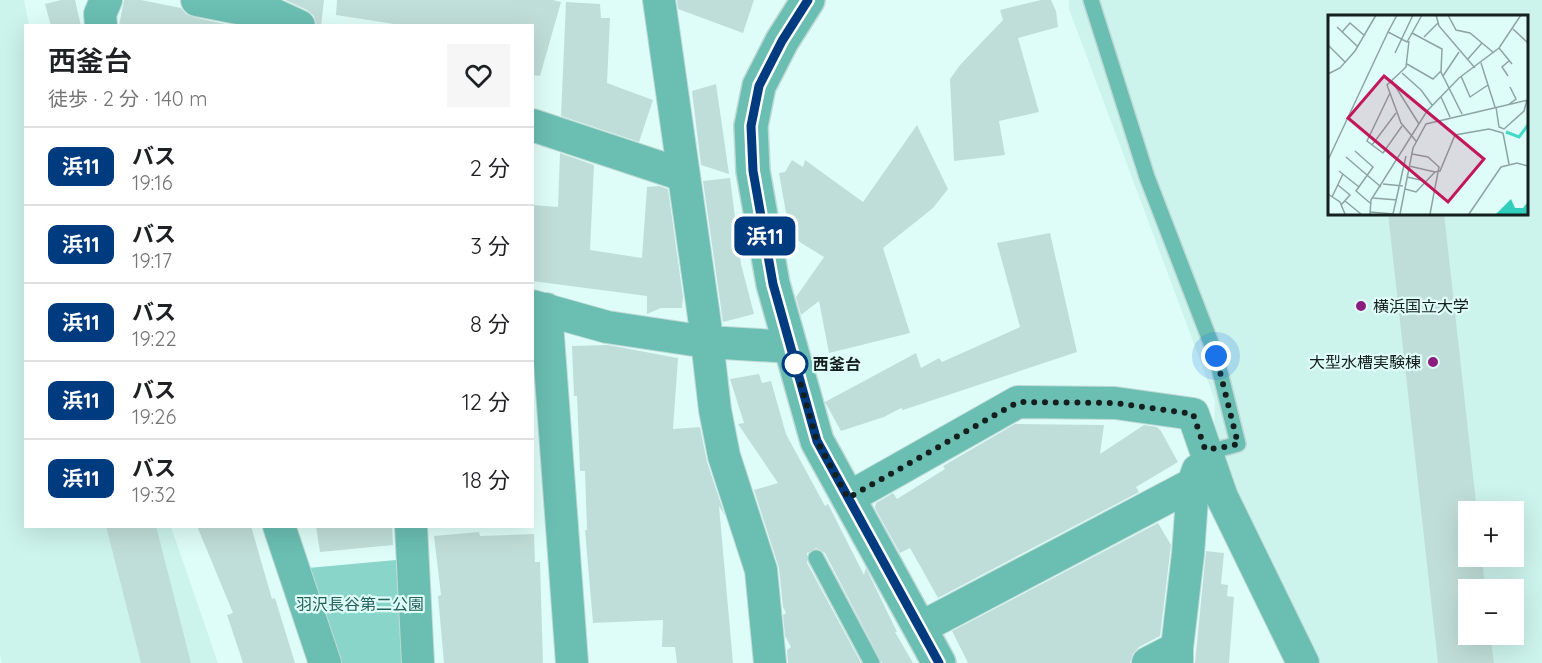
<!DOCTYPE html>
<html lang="ja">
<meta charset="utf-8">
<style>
:root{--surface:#fff;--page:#f6f6f6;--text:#202124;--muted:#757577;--line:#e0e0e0}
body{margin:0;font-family:Quicksand,"Noto Sans JP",sans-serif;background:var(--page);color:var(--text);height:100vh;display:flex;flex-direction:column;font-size:22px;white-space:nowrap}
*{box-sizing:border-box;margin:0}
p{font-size:20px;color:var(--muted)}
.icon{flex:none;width:33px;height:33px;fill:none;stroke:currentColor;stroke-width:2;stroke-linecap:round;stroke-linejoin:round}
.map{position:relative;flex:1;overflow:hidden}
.panel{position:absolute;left:24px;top:24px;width:510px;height:504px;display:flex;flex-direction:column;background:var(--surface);border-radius:0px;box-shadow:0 6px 24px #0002}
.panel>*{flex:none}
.badge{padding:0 12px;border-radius:9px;font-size:21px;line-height:39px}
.controls{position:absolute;left:1458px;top:501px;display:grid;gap:12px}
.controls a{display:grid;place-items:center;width:66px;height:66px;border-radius:0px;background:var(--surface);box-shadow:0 6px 24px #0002;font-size:30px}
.you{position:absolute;width:30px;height:30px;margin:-15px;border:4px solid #fff;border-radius:50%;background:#1a73e8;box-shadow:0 0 0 9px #1a73e833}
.map>.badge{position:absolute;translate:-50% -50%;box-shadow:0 0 0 3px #fff}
.round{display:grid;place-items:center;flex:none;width:63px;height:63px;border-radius:0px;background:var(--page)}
.overview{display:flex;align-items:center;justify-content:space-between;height:102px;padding:0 24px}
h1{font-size:28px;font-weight:600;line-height:45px}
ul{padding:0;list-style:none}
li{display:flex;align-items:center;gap:18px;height:78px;padding:0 24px;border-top:2px solid var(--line)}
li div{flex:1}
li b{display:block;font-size:22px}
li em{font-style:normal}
li .badge{min-width:66px;font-weight:700;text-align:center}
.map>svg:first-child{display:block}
</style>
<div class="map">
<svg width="1542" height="663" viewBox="0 0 1542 663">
<rect width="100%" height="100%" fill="#dffdf8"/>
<path fill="#ccf3ec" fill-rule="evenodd" d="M0,0h24l5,25 -3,1v500l145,1 47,136h-216l-2,-7z
M1069,0h473v663h-226l-78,-158 -24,-77 1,-28 -146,-391zM1329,16h197v197h-197zM1468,512h46v44h-46zM1468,590h46v44h-46z"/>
<path fill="#89d5ca" d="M396,560l6,103h-62l-32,-95z"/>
<path fill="#c0ded9" d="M61,0h14l6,26h-30l-6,-22z
M124,0h17l40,8 5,6 7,3 41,9h-115z
M285,0h39l-3,26h-4l-3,-10 -7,-6z
M337,0h216l8,2 -21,74 -8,-1v-49h-125l-71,-11z
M677,0h77l-11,33 -65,-24z
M1041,0h10l5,11 2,16 -40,11 21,74 -40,9 6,34 -51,6 -4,-82 10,-14 43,-45 -3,-10z
M566,2l34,2 1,14h9l-3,65 46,17 -14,42 -78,-26z
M716,84l13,90 -28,-9 -9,-74z
M917,125l31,64 -15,19 -50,40 27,85 -81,20 -10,-52 -18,14 -5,-18 28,-40 -34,-21 -11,-63 6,-1 7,-12 11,7 2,-7 58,42z
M560,153l34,12 -4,85 52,8 5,-71 12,-1 9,3 15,108 -1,11h-21l-14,6v-18l-115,-15v-76l26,2z
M730,178l11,86 13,50 -31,8 -20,-141z
M1388,213h56l33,299h-9v44h14l3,34h-17v44h22l4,29h-56z
M1050,233l27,119 -174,58 -2,-2 -17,9 -43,14 -16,-29 91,-49 5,15 18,-10 3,4 78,-35 -23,-84z
M608,345l70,13 -5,71 27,-2 7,35 18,54 -6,-10 14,157h-56l-2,-16h-13l1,-27 -70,3 -8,-93h2l-2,-59h-5l-3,-75h-3l-2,-50z
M759,374l3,9 9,-2 15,53 39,72 3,-2 36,71 2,-7 31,64h-2l18,31h-31l-57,-110 -9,-5 -9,5v10l54,100h-73l-1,-13 4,-3 -6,-11 -2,-21 3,-2 -3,-6 -4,-39 -25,-78 24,-7 -40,-59 6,-1 -14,-44z
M1015,424l89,1 -4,29 44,-29 13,2 4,4 17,31 -42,25 3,5 -201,106 -28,-50 -10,5 -25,-45 1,-5 17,-10 4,6 48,-30 -2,-3z
M1158,523l13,22 -11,91 -21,11 -6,7 -3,9h-162l-16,-32z
M106,526h50l35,137h-50z
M197,526h54l21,73 3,-1 20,65h-52l-16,-48 6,-2z
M316,526h76l1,19 -73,7z
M479,532l1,4 54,-2 1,28h5l3,101h-99l-6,-67 3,-1 -7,-59z
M1206,551l18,2 -3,31 7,1 -1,11 7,1 -5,66h-34z"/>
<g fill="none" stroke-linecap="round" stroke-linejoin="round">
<g stroke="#bfd9d5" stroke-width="18">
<path id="service" d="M1091,0l56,177 69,179 22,88 -18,5h-15
M816,558l56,105"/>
</g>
<g stroke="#bfd9d5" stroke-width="34">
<path id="minor" d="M197,0l78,15 24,11
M659,0l46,324 10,86 9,46 37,114 9,93
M101,26l-1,-12 6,-14
M532,125l151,50
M532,306l75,21 100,15 84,5
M546,309l26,354
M848,498l170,-96 97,1 78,11 29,83 81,166
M279,526l46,137
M411,526l7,137
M920,628l273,-144
M1148,663l29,-15
M1177,663v-15l11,-94 5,-70 5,-14"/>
</g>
<g stroke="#bfd9d5" stroke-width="36">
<path id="tertiary" d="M808,0l-26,41 -23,45 -8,40 2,45 20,113 44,157 122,222"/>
</g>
<use href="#service" stroke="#6abeb2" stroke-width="15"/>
<use href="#minor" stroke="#6abeb2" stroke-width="32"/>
<use href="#tertiary" stroke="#6abeb2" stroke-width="33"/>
</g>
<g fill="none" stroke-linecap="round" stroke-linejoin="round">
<g stroke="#fff" stroke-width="14">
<path id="line" d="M808,0l-26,41 -23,45 -8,40 2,45 20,113 44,157 122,222"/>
</g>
<use href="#line" stroke="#003b80" stroke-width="9"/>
<path stroke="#151f1e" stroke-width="6" stroke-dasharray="0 10.8" d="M795,364l22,77 31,57 170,-96 97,1 78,11 12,35 15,-1 18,-4 -22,-88"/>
</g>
<g fill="#8d1c7f" stroke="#dffdf8" stroke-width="2">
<circle cx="1361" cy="306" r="6"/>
<circle cx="1433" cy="362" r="6"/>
</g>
<circle fill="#fff" stroke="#003b80" stroke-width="3" cx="795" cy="364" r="12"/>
<g text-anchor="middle" stroke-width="4.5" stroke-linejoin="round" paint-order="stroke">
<g font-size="16" fill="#151f1e" stroke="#dffdf8" text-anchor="start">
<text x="1373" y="312">横浜国立大学</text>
<text x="1421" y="368" text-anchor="end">大型水槽実験棟</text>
</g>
<g font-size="16" font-weight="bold" fill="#151f1e" stroke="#dffdf8" text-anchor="start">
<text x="813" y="370">西釜台</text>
</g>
<g font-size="16" fill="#245f58" stroke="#dffdf8">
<text x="360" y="610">羽沢長谷第二公園</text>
</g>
</g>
<g transform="translate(1328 15)">
<rect width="200" height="200" fill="#dffdf8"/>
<path d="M183,184l4,9h8l4,-5v11h-31z" fill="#32cebd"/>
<path fill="none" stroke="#43d9c8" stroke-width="3" d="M178,117l13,5 9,-12"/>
<path fill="none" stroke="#8ea4a1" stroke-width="1.5" d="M69,0l-9,17 19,10 15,-27M108,0l3,11 36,42M120,0l8,15 14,3 24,20M9,12l21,20M185,14l15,14M14,17l8,-9 15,13M84,18l30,16 -1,23 21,42M96,22l14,-14M81,26l-3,26 -19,18 14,38 15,18M0,30l17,17M171,33l13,16M67,38l18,-38M139,45l15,-17M153,48l14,44M79,49l26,15 8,-8M74,58l19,17 11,15M0,59l12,-6 15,-17 21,-36M115,61l16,-24M133,61l9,21 18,-12M180,61l-6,-9 7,-6M64,66l27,43M62,78l-23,48 16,12 19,-27M113,82l9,20M180,90l8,-6 -6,-12M168,92l3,20 5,2 20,-18 3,-11M175,118l6,31M44,130l24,-32M27,136l18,16 -17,24 14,12M84,139l16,3 11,10 -9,47M18,142l35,30M0,145l60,-128M81,151l26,6M11,156l20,16M79,162l18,4M55,169l20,2M10,170l12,10 -9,10M77,174l11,3 19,-20 5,-1 15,-36 34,-6 14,4M0,179l12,8 5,12M4,182l11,-23M45,183l24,2M17,186l16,13M42,197l23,2M42,199l1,-14 56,-89 32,-33 40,-30 22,-33M65,199l13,-58M72,199l13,-66 13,-24 102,-24M141,199l32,-47 16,-4 11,3"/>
<path fill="#c2185b" fill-opacity="0.15" stroke="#c2185b" stroke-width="3" d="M56,61l100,83 -36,43 -100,-84z"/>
<rect width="200" height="200" fill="none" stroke="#151f1e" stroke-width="3"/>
</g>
</svg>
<div class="controls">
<a>+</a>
<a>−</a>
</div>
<div class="you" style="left:1216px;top:356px"></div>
<b class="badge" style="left:765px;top:236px;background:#003b80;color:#fff">浜11</b>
<section class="panel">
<div class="overview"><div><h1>西釜台</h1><p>徒歩 · 2 分 · 140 m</p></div><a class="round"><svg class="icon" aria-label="heart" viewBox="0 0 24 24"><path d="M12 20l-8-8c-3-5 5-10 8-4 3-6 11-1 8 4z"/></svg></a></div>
<ul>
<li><span class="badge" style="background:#003b80;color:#fff">浜11</span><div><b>バス</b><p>19:16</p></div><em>2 分</em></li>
<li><span class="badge" style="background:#003b80;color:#fff">浜11</span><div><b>バス</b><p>19:17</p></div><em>3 分</em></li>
<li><span class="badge" style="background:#003b80;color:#fff">浜11</span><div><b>バス</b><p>19:22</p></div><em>8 分</em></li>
<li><span class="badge" style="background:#003b80;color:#fff">浜11</span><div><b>バス</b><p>19:26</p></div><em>12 分</em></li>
<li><span class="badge" style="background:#003b80;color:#fff">浜11</span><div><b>バス</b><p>19:32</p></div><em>18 分</em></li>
</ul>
</section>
</div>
